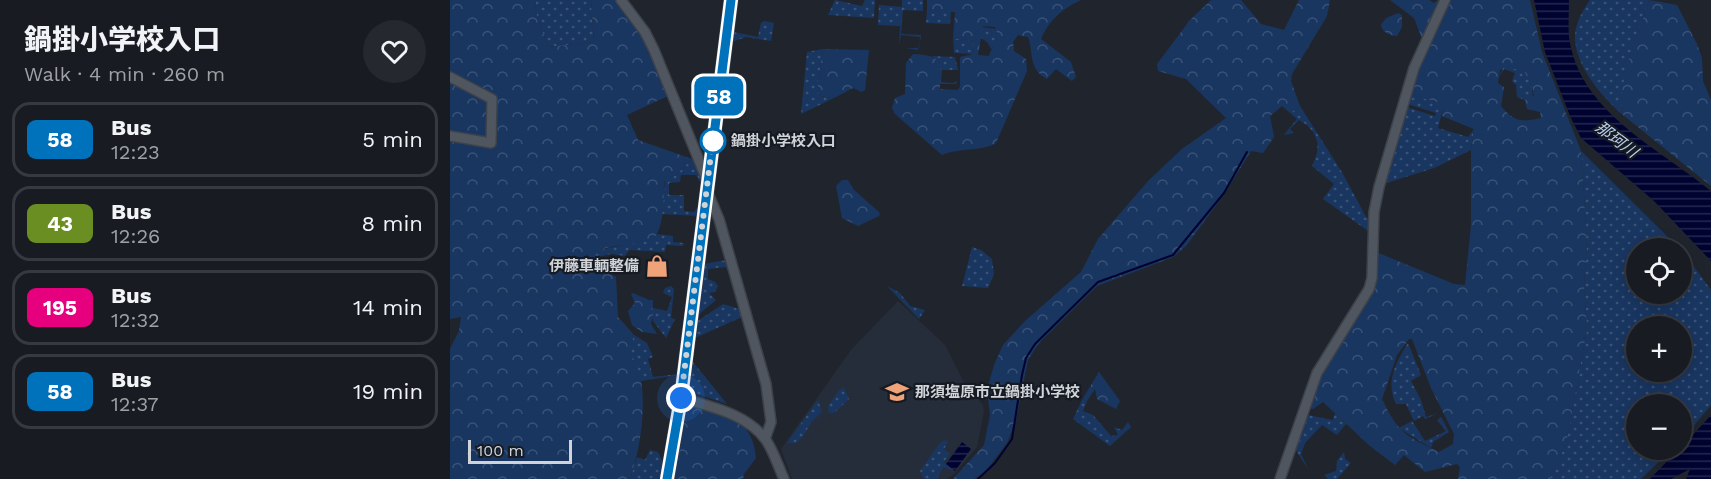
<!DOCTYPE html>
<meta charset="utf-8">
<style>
:root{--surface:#181c22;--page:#25292f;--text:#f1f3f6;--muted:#9fa1a5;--line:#363a40}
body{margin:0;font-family:"Work Sans","Noto Sans JP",sans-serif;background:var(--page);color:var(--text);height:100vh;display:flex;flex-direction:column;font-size:22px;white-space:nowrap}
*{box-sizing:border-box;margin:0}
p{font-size:20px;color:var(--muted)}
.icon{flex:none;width:33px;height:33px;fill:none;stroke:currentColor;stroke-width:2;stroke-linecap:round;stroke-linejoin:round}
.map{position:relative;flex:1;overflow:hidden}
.sheet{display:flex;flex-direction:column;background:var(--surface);width:450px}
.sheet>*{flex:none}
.badge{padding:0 12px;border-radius:9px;font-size:21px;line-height:39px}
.tools{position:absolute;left:1176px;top:238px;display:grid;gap:12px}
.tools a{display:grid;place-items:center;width:66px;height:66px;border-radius:50%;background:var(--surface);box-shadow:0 3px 15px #0003,0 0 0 2px var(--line);font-size:30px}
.scale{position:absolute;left:18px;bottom:15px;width:104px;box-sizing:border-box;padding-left:6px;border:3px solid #d0d4d9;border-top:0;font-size:16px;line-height:21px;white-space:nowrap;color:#d0d4d9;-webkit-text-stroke:4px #161b23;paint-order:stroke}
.you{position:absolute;width:30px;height:30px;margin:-15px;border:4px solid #fff;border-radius:50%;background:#1a73e8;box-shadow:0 0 0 9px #1a73e833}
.map>.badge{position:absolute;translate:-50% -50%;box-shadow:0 0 0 3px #fff}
.round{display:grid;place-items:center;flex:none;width:63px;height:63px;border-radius:32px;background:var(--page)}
.summary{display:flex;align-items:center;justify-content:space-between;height:102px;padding:0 24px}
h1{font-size:28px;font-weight:800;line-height:45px}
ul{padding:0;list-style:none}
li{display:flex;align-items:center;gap:18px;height:75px;margin:0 12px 9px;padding:0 12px;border:3px solid var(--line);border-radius:18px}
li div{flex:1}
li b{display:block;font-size:22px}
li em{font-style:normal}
li .badge{min-width:66px;font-weight:700;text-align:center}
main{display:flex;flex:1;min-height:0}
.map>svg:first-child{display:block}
</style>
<main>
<section class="sheet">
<div class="summary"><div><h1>鍋掛小学校入口</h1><p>Walk · 4 min · 260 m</p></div><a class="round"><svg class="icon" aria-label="heart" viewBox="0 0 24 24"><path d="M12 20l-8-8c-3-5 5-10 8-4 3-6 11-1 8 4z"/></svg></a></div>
<ul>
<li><span class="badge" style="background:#0072bc;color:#fff">58</span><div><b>Bus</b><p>12:23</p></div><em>5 min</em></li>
<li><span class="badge" style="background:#6b8e23;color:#fff">43</span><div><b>Bus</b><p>12:26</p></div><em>8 min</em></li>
<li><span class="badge" style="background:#e6007e;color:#fff">195</span><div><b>Bus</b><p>12:32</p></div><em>14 min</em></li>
<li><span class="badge" style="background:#0072bc;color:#fff">58</span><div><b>Bus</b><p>12:37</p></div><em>19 min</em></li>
</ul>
</section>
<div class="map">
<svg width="1261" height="479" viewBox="0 0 1261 479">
<defs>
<pattern id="grass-dots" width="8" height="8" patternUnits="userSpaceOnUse" patternTransform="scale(1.5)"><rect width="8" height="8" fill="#193661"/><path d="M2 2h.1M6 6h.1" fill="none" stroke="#395277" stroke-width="1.8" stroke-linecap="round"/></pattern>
<pattern id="forest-crowns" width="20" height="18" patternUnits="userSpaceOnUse" patternTransform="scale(1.5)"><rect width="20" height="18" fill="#193661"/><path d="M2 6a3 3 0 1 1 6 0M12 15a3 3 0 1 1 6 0" fill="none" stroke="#395277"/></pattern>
<pattern id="water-rules" width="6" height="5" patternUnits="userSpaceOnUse" patternTransform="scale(1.5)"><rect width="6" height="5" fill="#000330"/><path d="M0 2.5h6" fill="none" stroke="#24274d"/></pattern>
</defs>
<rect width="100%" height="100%" fill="#20252d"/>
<path fill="#252d3a" d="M448,301l47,44 17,34 21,26 1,6 -7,36 -23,27 -7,5h-155l-11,-30 70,-99z"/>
<path fill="url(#grass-dots)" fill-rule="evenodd" d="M85,0h56l3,42 -46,5 -12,-34z
M385,0l27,6 3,-6h10l-1,18 -46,-3z
M452,0h21v11l-20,-1 -2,24 20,1 -3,15 -12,-2h13l1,-11 -19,-2 -2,10 1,-19 -22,-1 1,-20 23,2z
M1140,0h59c-10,35 -31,78 -26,115 -21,-18 -49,-50 -48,-80 1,-13 8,-25 15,-35z
M477,10l24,1 -1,13 -24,-1z
M314,21l10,2 -3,18 -25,-4 -14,5 2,-10 24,5 3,-14z
M532,27l14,2 2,13 -7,7 -3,-6 -8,-6z
M503,38l22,3 -2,13 -19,-1z
M373,49l-6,42 3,5 14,2 -33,16 6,-62z
M482,56l23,1 3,13h-16l-1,12 12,1 4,-2 -1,3h-17l1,-21z
M1054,66l20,5 8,15 1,13 -8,1 -8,-3 -1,-12 -4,-4 3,-8 -11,-4 -6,10z
M959,94l31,9 3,6 -5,19 30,9 6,-8 -3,21 -37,18 -51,16 23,-77 29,9 1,-3 -29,-9z
M850,106l43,68 23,43 6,3 -1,13 -48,-34 11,-15 -22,-18c10,-19 7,-35 -13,-46l-9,9 4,4 -10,2 13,-16 -7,-6z
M1131,151l99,98h-44v45h46v-44l29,40v115l-29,35v-35h-46v45h35l-30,29h-91l16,-36 21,-113 -3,-44 3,-44zM1186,327h46v45h-46z
M242,159l9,19v6l-5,-9h-15l-1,7 -11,1v12h15v16l10,1 6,-8 -1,12 -37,-2 3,-35 11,-4z
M207,234l16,2v6l11,1 -1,3 -17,-1 -1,7 -36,-2 -4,6 -14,-2 -26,6 4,-7c13,-4 62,-13 68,-19z
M522,247l9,3 11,9 2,15 -6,14 -26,-2z
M277,260l7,23 -8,-16 -18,2v10l7,3 3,4 -3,6 -6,1 7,7 -19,16 6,-52z
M221,286l3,3 -3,29 4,1 -9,19 -13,-17 -4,-21h4v8l14,3 5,-14 -9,-4 2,-5z
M437,286l13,7 10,13 15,4 -6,9z
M273,304l17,5 2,8 -47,21 1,-16z
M184,335l13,8 6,14 -5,2 5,18 25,-3 3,-19 -2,20 -38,6 -12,-32z
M958,343l13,32 -10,6 10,19 5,17 12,-4 -13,6 -2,-3 -9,5 -8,-17h-10c-11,-22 0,-42 12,-61z
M243,362l34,42 -36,-12 -2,-3z
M394,388l5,11 -15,14h-5l-1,-6 11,-17z
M633,398l4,3 -4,10 10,4 18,21 7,-1 -4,-8 8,3 6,-8 3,5 -21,19 -37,-27z
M368,400l4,12c-4,4 -8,6 -11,11 -7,10 -9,22 -24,20z
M885,413l11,11 -9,11 -15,-10 -17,18 -4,11 7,15 -13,-20 10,-31 3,-3 25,5z
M991,417l8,15 -16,10 -2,6 -32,-20 13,-7 13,20 21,-10 -9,-11z
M495,440l3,2 -4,7 6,5 -6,8 11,9 -12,-4 -6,12h-13l-4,-8 20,-28z
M200,450l8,2 6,13 -2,14h-32l7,-22 8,3z
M894,452l1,7 6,4 -14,16h-9l-4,-4 12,-4 1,-10z"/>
<path fill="url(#forest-crowns)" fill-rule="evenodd" d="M0,0h85l1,13 12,34 46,-5 -3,-42h27l25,34 25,62 -41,19 11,25 54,19 -16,16 -12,7c0,11 0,52 -12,57 -13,6 -32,5 -46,9 -7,3 -15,4 -21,9v14l22,1 9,5 2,40 16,18c-8,24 4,24 7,45 5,33 -1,68 -11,99h-180v-130l9,-18 2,-14 -11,2z
M477,0h154c-18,8 -33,21 -40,39l30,23 5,15 -4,4 -16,-12 -9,10c-19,-10 -13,-26 -19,-42l-10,-2 -5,7 1,9 12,8 1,12 -31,72c-11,8 -39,5 -54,12l-47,-41 -3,-6 3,-10 10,-4 1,-31 7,-9c10,1 20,0 27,9v26l17,1 3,-3v-30l13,-3 2,-13 -22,-3 2,-26 -28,-2zM533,26l12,1c6,15 -3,17 -6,29l-11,-1z
M761,0h30l20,24 23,6 15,-30h31l-3,16 -35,58 -1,7 9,25 -10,7 -8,-7 -12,10 4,21 -11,16 -12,-2 -28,45 -37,50 -13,11 -76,29 -58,57 -11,17 -12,60 -9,23 -22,29 -11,7h-21l31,-34 6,-30 -3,-25 7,-25 9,-20 22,-24 56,-49 17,-33 51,-59 33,-31 44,-31 -40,-39 -28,-8 -1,-7 33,-44z
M940,0h39l5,3 4,-3h92l12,52 39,99 6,91 -3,44 3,44 -21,114 -16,35h-92l2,-12 -3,-3 -32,8 -21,-17 -9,10 -25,-19 -47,-44 -10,7 -6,-1 11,-33 43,-66 15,-57 78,32 11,1 6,-60v-75l3,-21 -32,-13 1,-7 -3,-6 -31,-9 13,-55 -8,-21zM1055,67l19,4 8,15 2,10 -9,4 2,9 13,3 1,6c-20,5 -28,3 -40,-12l3,-19 -6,-4 2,-13zM959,339h3l19,49 23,46 -1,10 -14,8c-34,-17 -40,-18 -57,-53l15,-44z
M1199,0l28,5 20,39 5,14 1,23 8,19v86l-88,-71c-6,-39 16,-79 26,-115z
M948,13l4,2v12l-5,9c-7,0 -15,-4 -16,-11l5,-7z
M373,49l46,1 -4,40 -3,2 -9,-4 -19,10 -14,-2 -3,-5z
M392,180h6l6,10 26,23 -1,3 -21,10 -16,-8 -6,-32z
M183,293l16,7 4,14 -2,10 6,10 -15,-2 -10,-7 -4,-14 7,-8 -4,-9z
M649,372l21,29 -4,8 -19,-10 -2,-10 -8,12 -4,-3z
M243,406c34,9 59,11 63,52l-12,16 -1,5h-69l12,-66z"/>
<path fill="url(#water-rules)" d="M1084,0h35c0,12 -1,25 0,37 10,75 90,111 142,154v70l-57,-60 -73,-63 -11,-22 -25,-64z
M1261,415v64h-25l4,-10 -19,10h-21l28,-29h4v-3z
M512,442l9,7 -16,22 -9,-7z"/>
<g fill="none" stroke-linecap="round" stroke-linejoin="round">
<path stroke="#000330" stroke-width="2" d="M528,479l17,-16 17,-24 10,-64 4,-17 9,-14 63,-62 75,-27 51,-62 23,-41"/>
<g stroke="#3d4148" stroke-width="12">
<path id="minor" d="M171,0l24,32 9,18 53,130
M0,77l42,22 -1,44 -41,-7
M257,191l12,28 47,165 5,38 -6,17
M231,398c30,9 65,15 85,42 8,12 12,26 18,39
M830,479l37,-106 52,-84 3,-11 2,-66 5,-25 35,-119 31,-68"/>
</g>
<g stroke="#3d4148" stroke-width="15">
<path id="major" d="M217,479l14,-81 50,-398"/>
</g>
<use href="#minor" stroke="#505660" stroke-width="9"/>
<use href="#major" stroke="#4a75b5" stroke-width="12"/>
</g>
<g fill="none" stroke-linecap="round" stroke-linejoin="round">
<g stroke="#fff" stroke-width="14">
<path id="line" d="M217,479l14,-81 50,-398"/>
</g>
<use href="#line" stroke="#0072bc" stroke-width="9"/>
<path stroke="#d0d4d9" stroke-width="6" stroke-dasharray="0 10.8" d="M231,398l32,-260v3"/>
</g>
<defs>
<g id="shop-bare" transform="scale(1.8)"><path d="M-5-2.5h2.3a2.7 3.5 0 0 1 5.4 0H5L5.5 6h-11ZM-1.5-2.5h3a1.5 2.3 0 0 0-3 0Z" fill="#f0a279" stroke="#161b23" stroke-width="2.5" paint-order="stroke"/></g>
<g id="school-bare" transform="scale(1.8)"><path d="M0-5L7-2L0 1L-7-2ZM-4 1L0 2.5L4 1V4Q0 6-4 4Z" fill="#f0a279" stroke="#161b23" stroke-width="2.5" paint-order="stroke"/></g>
</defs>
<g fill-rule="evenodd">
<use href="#shop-bare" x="207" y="266"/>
<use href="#school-bare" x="447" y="392"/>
</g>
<circle fill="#fff" stroke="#0072bc" stroke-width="3" cx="263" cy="141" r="12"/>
<g text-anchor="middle" stroke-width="4.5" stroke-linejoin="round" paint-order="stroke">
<g font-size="15" font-weight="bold" fill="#d0d4d9" stroke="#161b23" text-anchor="start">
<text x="281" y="146">鍋掛小学校入口</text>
</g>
<g font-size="15" font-weight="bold" fill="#d0d4d9" stroke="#161b23" text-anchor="end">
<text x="189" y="271">伊藤車輌整備</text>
<text x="465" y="397" text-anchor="start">那須塩原市立鍋掛小学校</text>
</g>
<g font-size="16" font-style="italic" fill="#bbd0ef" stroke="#161b23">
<text transform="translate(1167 139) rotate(37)" y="6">那珂川</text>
</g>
</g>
</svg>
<div class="tools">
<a><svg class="icon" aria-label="locate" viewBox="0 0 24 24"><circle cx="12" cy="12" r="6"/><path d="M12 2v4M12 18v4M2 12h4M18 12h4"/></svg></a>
<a>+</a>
<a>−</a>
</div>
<div class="scale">100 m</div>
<div class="you" style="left:231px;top:398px"></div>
<b class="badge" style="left:269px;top:96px;background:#0072bc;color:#fff">58</b>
</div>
</main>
